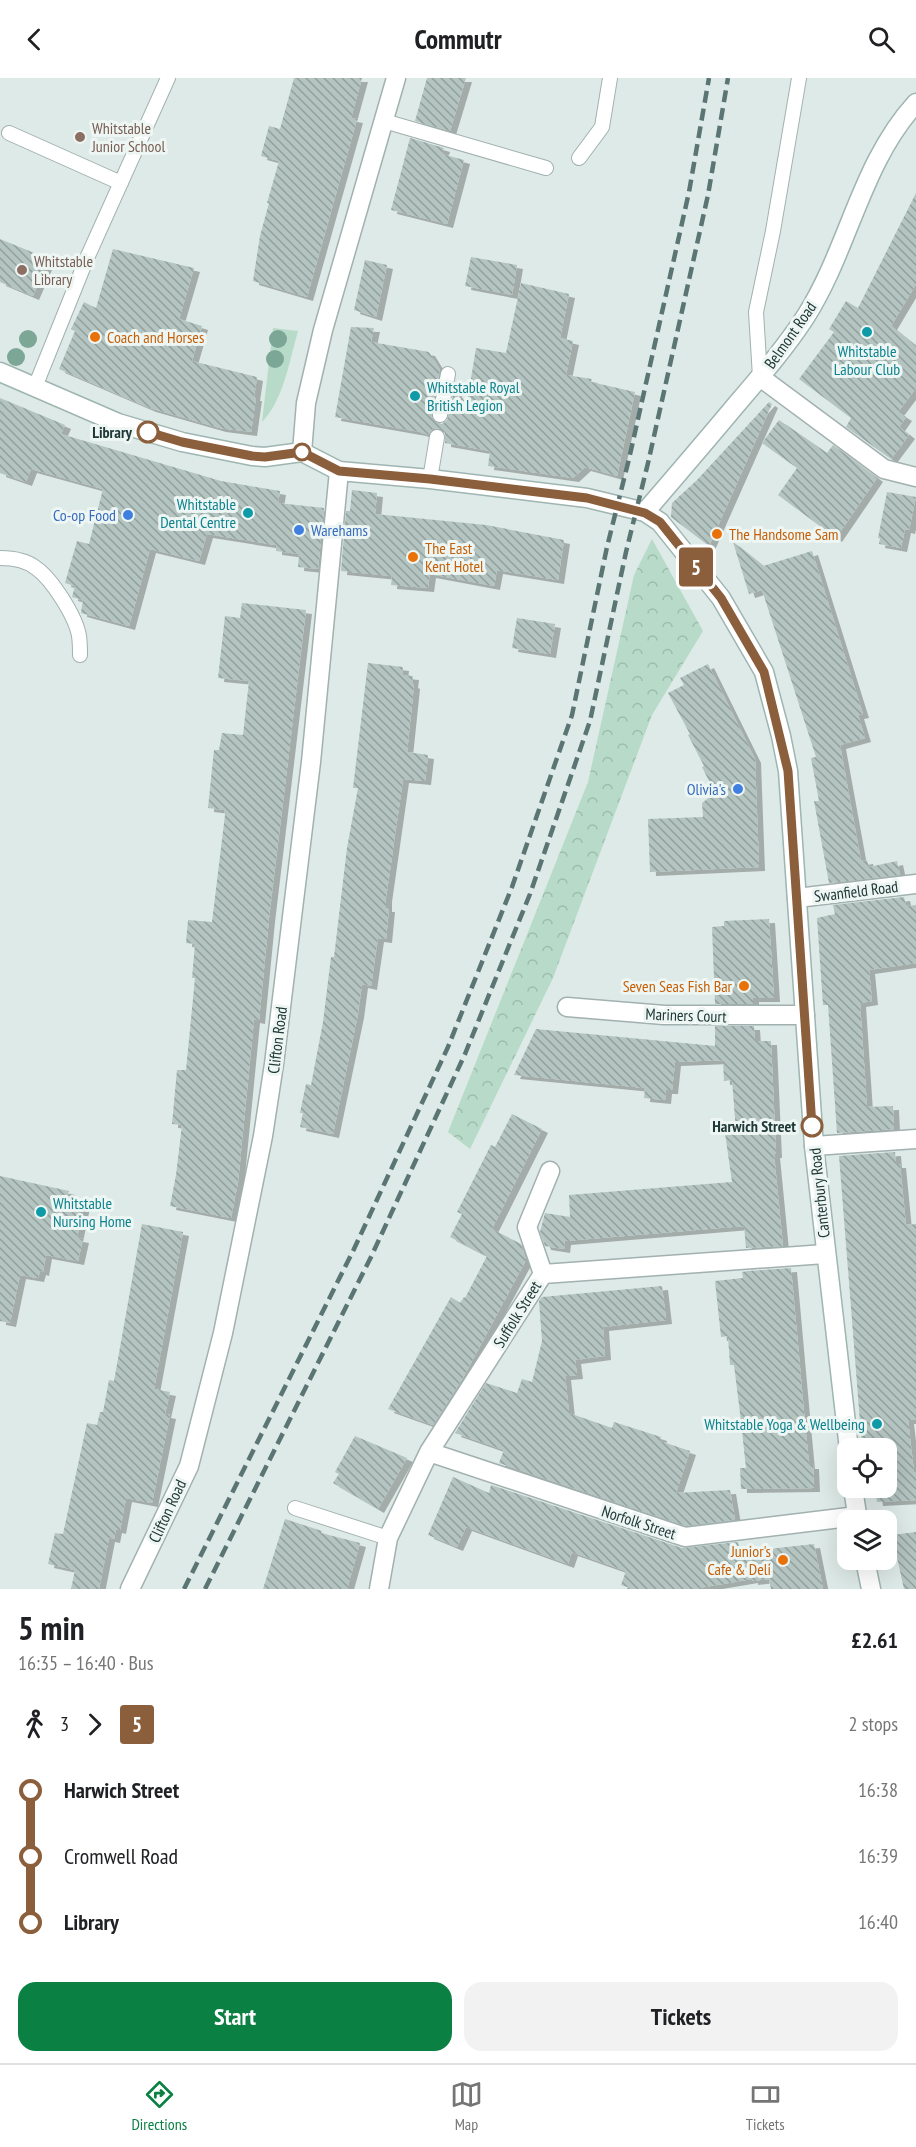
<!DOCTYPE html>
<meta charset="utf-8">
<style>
:root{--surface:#fff;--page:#f2f2f2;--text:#202124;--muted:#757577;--line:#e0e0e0;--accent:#0b8043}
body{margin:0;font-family:"PT Sans Narrow",sans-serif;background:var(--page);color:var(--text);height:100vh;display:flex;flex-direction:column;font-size:22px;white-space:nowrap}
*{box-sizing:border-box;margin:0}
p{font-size:20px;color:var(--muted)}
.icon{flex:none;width:33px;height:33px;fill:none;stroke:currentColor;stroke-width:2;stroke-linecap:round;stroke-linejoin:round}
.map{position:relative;height:1511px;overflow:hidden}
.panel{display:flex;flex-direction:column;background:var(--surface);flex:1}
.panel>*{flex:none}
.badge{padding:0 12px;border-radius:4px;font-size:21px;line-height:39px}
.buttons{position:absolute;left:837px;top:1360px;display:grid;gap:12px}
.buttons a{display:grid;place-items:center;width:60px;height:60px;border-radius:12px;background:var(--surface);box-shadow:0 6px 24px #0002;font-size:30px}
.map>.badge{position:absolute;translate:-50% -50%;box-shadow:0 0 0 3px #fff}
.legs{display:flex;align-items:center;gap:9px;height:66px;padding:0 18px;font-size:20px}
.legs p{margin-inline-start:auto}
.summary{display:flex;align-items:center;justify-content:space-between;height:102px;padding:0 18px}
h1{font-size:33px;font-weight:600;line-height:45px}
.primary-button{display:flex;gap:12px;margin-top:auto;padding:12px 18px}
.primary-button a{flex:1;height:69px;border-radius:18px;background:var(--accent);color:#fff;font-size:24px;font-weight:600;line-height:69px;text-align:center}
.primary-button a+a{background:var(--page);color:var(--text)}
ul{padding:0 18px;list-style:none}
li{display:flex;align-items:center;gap:21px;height:66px;font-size:22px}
li i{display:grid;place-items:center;width:9px;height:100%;margin:0 8px;background:currentColor}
li i::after{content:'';width:15px;height:15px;margin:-8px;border:4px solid;border-radius:50%;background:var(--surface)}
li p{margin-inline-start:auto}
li:first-child i{background:linear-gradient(#0000 50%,currentColor 0)}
li:last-child i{background:linear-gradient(currentColor 50%,#0000 0)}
header{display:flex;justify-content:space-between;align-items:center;height:78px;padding:0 18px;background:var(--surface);font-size:27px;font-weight:600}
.dock{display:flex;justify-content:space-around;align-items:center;height:84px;border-top:2px solid var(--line);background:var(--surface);font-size:16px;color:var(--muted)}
.dock a{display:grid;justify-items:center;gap:3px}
.dock .on{color:var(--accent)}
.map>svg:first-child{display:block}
</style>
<header><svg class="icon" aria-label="back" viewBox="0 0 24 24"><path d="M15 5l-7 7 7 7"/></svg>Commutr<svg class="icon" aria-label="search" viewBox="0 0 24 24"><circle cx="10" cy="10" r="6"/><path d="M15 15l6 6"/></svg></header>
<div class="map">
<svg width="916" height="1511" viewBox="0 0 916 1511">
<defs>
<pattern id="forest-crowns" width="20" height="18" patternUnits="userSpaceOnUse" patternTransform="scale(1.5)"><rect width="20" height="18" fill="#b7dbc8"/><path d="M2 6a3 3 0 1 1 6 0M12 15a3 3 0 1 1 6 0" fill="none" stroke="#9dbdac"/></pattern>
<pattern id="building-back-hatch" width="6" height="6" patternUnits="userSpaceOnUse" patternTransform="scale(1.5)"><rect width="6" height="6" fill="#b4c4c0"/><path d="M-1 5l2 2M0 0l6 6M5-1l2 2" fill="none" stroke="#92a09d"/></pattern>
<filter id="shadow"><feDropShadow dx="6" dy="4" stdDeviation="0" flood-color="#0004"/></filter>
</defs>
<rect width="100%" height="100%" fill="#deeae7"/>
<path fill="#b7dbc8" d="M273,250l25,3c-9,31 -14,68 -36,91z"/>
<path fill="url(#forest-crowns)" d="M652,461l51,92 -51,84 -99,263 -83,171 -22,-17 140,-350 46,-207z"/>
<path fill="url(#building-back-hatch)" filter="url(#shadow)" d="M294,0h68l-11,40 6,1 -50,178 -54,-16 7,-45 9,-33h-2l12,-42 -18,-5 8,-30 11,3z
M427,0h39l-16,53 -35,-10z
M410,60l34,10 -2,6 22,6 -17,64 -56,-14z
M916,115v91l-25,42 25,20v42l-18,24 8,5 -7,10 10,8 -18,24 -45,-32 5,-9 -52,-39 35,-47 -5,-3 17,-28 12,7z
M0,161l49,20 -16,37 -33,-14z
M113,171l81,19 -15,51 23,7 -10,35 65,16 -3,20h2l-5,35 -31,-4 -70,-20 -91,-39 16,-38 -4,-2 13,-27 12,6z
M471,179l46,8 -5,30 -47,-9z
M365,182l22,5 -11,52 -22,-7z
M521,205l48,11 -9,44 13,3 -7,34 26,4 -1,3 44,10 -18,84 -32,-9 -12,11 -85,-12 2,-15 -45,-8v-10l-6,-5 -6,1 -5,6 -8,-3 -85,-15 16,-90 23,1 -3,14 58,10 11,18 -9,43 4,9 7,2 5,-4 7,-30 12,19 10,-61 30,5z
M0,320l65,27 -4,9 160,47 59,10 -2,12 46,5 -6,61 -20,-2 1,-13 -23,-3v-6l-69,-11 -8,27 -49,-12 -21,77 -48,-13 2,-13 -11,-3 3,-11 -10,-3 12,-42 12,3 14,-55 -72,-20 -5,13 -26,-9z
M769,324l3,2 -63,142 -38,-29 1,-14 25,-23z
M779,342l48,33 6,-8 44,33 -41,60 -58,-43 19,-27 -35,-25z
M352,412l25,3 -2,21 111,11 78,15 -6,40 -61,-10 -3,16 -64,-12 -2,14 -37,-3 1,-9 -51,-5 5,-60h4z
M887,414l29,5 -7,33 -4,-1 -4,19 -22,-4 1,-6h-2z
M733,464l30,24 49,-15 51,163 -5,1 7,23 -25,7 21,116 6,-1 2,7 28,-6 3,14 -71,8 -15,-82h5l-8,-43 5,-1 -54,-167 -13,4z
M242,525l64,7 -37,308 -10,102 -5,-1 -16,163 -7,36 -61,-12 6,-31 6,-50 -10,-1 5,-54h9l9,-92h-3l3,-34 -9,-1 2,-23 24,2 13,-107 -1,-5 -16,-2 6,-58h5l3,-17 21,2 6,-54 -31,-3 7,-62 15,2z
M517,540l38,6 -5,30 -38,-6z
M368,585l35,4 -1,8 11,1 -1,8 2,1 -7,67 21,3 -3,26 -22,-2 -17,119v10h3l-3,31 -8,-1 -7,48 -9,-2 -4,30 -25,120 -33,-7 3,-14h-3l6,-29 5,1 12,-63 8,-65h3l13,-109 11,-60h-5z
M708,586l47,95 4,108 -109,5 -2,-53 55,-2 -1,-14 13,-10 -13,-26 2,-1 -16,-31 2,-1 -22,-41 16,-8 -4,-7z
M904,819l2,9 10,-1v58l-47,7 3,31 -12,2 7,104 26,-1 1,23 -57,4 -9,-128h-5l-6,-87 18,-4 -2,-9z
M769,841l5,79h-21v6h-38l-3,-77 12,-1v-5z
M715,948h39l1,15h16l5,113h-2l9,92 -37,2 -2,-22 -179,15 -1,8 -19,-3 -5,-14 5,-19 25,4 -1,-22 163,-13 -7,-49 11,-2 -4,-51 -8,1 -1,-21 -48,2 -3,28h-6l-1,10 -21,-2 1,-10 -131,-13 22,-46 179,17z
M512,1036l30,15 -50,100 29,15 5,16 -62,116 -31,49 -45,-16 63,-112 9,6 4,-6 1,1 22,-42 -37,-19 12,-23 -5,-2 34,-67 4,2z
M895,1074l1,12h4l6,61 10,-1v196h-8l6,52h2v28l-39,2 -2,-14h11v-39l-24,-2 -23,-291z
M0,1098l69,15 -2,5 18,3 -8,39 6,1 -5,22 -32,-6 -3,17 -3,-1 -2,7 -18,-3 -10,48 -10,-2z
M142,1146l41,8 -29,157 16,3 -5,22 5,1 -18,88 -26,-5 -6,32 -4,-1 -2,10 -5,-1 -10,51h-28l4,-19 -27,-6 7,-31 8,1 24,-111 10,2 3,-13h3l6,-32 5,1z
M791,1190l14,155 4,42h4l1,23 -73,1 -1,-21h6l-6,-55 -6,-48h-4l-2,-29 -7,1 -6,-56 28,-3 -1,-6 6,-1z
M662,1208l4,34 -63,7 2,29 -30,4 2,15 -12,1 4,37 43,15 2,-6 47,15 -1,4 30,10 -14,42 54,-3 5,30 -49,6 -187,-63 5,-13 -49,-17 31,-50 31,10 5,-14 10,3 10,-41 -3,-40 3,-4z
M355,1358l52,22 -29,51 -45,-26 6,-9 -4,-2z
M453,1399l36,16 2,-8 191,63 56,-6 2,10 74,-8 9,45h-52l-2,-10 -17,2v-2l-59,10h-60l-12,-4 5,-14 -54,-19 -4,12 -102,-37 -9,20 -29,-12z
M285,1441l37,12 -1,2 39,10 -13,46h-84z
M916,1454v57h-12l-12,-54z"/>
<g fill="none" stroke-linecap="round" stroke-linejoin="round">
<g stroke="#a1b1af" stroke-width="16">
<path id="lane" d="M384,43l162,47
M9,55l112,50
M579,80l23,-31 8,-49
M760,299l-4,-65 17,-81 26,-153
M35,309l52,-129 81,-180
M440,337l8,-41
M430,401l7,-42
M0,480c12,0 26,2 36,10 16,11 40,49 43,68 1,6 1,13 1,19
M295,1430l93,30"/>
</g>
<g stroke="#a1b1af" stroke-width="21">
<path id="street" d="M760,299l124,92 32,8
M302,374l4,-49 17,-73 73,-252
M797,820l119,-14
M567,929l97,8h141
M814,1068l102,-7
M543,1196l-16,-47 23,-56
M429,1374l256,85 172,-21
M130,1511l59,-123 34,-133 40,-197 11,-72 37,-302 28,-291
M379,1511l9,-51 41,-86 114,-178 282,-20"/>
</g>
<g stroke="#9eb5b1" stroke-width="21">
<path id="secondary" d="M0,294l118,51 64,19 70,14 13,1 37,-5 37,19 91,8 157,19 58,14 15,10 61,76 43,74 17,64 7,35 26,375 35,303
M645,434c30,-35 61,-71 91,-107 24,-28 50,-58 70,-89 43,-68 55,-153 110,-213
M853,1410l5,33
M865,1482l6,29"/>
</g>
<use href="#lane" stroke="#fff" stroke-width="14"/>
<use href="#street" stroke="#fff" stroke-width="18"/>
<use href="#secondary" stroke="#fff" stroke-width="18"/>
<path stroke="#5a7573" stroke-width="4.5" stroke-dasharray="12 6" stroke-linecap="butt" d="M184,1511l170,-340 94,-202 64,-160 60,-172 35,-168 22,-88 60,-267 20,-114
M205,1511l166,-332 94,-203 65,-160 60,-173 36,-169 22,-89 60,-268 20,-117"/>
</g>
<g fill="#7ca695">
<circle cx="28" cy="261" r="9"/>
<circle cx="278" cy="261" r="9"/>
<circle cx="16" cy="279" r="9"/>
<circle cx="275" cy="281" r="9"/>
</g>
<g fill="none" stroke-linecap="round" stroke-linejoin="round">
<g stroke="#fff" stroke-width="14">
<path id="line-1" d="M148,354l34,10 70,14 13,1 37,-5 37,19 91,8 157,19 58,15 15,9 61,76 43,74 24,99 24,355"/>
</g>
<use href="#line-1" stroke="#8b5e3c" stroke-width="9"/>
</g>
<g fill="#8d6e63" stroke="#eef6f4" stroke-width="2">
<circle cx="80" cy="59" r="6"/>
<circle cx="22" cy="192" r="6"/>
</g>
<g fill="#0f9aa8" stroke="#eef6f4" stroke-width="2">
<circle cx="867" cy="254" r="6"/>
<circle cx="415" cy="318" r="6"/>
<circle cx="248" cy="435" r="6"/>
<circle cx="41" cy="1134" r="6"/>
<circle cx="877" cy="1346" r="6"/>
</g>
<g fill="#e8710a" stroke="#eef6f4" stroke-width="2">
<circle cx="95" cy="259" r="6"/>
<circle cx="717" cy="456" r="6"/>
<circle cx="413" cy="479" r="6"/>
<circle cx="744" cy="908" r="6"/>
<circle cx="783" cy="1482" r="6"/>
</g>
<g fill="#fff" stroke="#8b5e3c" stroke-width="3">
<circle cx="148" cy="354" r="10"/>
<circle cx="302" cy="374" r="8"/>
<circle cx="812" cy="1048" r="10"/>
</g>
<g fill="#3f7fe0" stroke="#eef6f4" stroke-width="2">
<circle cx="128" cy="437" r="6"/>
<circle cx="299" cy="452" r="6"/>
<circle cx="738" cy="711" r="6"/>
</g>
<g text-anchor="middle" stroke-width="6" stroke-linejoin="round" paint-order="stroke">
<g font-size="16" fill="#785e54" stroke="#eef6f4" text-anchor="start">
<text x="92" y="56">Whitstable<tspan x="92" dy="18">Junior School</tspan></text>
<text x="34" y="189">Whitstable<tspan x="34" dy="18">Library</tspan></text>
</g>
<g font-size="16" fill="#203937" stroke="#eef6f4">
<text transform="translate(790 257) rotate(-55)" y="6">Belmont Road</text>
<text transform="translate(856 813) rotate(-7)" y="6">Swanfield Road</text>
<text transform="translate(686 937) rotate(2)" y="6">Mariners Court</text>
<text transform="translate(277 962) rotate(-83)" y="6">Clifton Road</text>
<text transform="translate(819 1115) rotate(-96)" y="6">Canterbury Road</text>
<text transform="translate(517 1236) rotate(-58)" y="6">Suffolk Street</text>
<text transform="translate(167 1433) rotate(-65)" y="6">Clifton Road</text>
<text transform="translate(639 1444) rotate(18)" y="6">Norfolk Street</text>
</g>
<g font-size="16" fill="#c56008" stroke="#eef6f4" text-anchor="start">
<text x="107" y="265">Coach and Horses</text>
<text x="729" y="462">The Handsome Sam</text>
<text x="425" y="476">The East<tspan x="425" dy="18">Kent Hotel</tspan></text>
<text x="732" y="914" text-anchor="end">Seven Seas Fish Bar</text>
<text x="771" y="1479" text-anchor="end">Junior's<tspan x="771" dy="18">Cafe &amp; Deli</tspan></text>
</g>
<g font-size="16" fill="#0d838f" stroke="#eef6f4" text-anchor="start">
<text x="867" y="279" text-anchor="middle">Whitstable<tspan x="867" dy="18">Labour Club</tspan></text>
<text x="427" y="315">Whitstable Royal<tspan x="427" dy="18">British Legion</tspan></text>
<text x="236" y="432" text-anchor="end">Whitstable<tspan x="236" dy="18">Dental Centre</tspan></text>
<text x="53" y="1131">Whitstable<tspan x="53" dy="18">Nursing Home</tspan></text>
<text x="865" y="1352" text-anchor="end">Whitstable Yoga &amp; Wellbeing</text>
</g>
<g font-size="16" font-weight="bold" fill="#203937" stroke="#eef6f4" text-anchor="end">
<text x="132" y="360">Library</text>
<text x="796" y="1054">Harwich Street</text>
</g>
<g font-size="16" fill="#366cbe" stroke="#eef6f4" text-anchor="end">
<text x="116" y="443">Co-op Food</text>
<text x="311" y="458" text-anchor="start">Warehams</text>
<text x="726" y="717">Olivia's</text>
</g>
</g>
</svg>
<div class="buttons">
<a><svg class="icon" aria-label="locate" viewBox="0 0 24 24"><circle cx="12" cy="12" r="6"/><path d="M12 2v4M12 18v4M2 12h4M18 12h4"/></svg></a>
<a><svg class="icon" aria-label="layers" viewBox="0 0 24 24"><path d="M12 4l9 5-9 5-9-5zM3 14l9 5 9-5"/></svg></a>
</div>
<b class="badge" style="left:696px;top:489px;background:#8b5e3c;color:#fff">5</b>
</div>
<section class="panel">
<div class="summary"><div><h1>5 min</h1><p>16:35 – 16:40 · Bus</p></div><b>£2.61</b></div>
<div class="legs"><svg class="icon" aria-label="walk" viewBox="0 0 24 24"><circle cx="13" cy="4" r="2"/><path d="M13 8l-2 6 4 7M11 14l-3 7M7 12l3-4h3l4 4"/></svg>3<svg class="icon" aria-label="forward" viewBox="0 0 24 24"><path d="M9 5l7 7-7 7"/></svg><b class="badge" style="background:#8b5e3c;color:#fff">5</b><p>2 stops</p></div>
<ul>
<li><i style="color:#8b5e3c"></i><b>Harwich Street</b><p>16:38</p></li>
<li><i style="color:#8b5e3c"></i><span>Cromwell Road</span><p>16:39</p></li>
<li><i style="color:#8b5e3c"></i><b>Library</b><p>16:40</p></li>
</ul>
<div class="primary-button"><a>Start</a><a>Tickets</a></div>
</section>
<nav class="dock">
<a class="on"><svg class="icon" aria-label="directions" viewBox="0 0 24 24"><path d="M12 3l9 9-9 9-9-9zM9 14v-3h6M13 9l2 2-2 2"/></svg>Directions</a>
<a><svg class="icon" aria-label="map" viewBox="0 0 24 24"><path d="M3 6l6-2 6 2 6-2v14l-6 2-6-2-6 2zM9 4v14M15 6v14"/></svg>Map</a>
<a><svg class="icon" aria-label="tickets" viewBox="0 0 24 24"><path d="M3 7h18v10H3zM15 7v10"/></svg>Tickets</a>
</nav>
